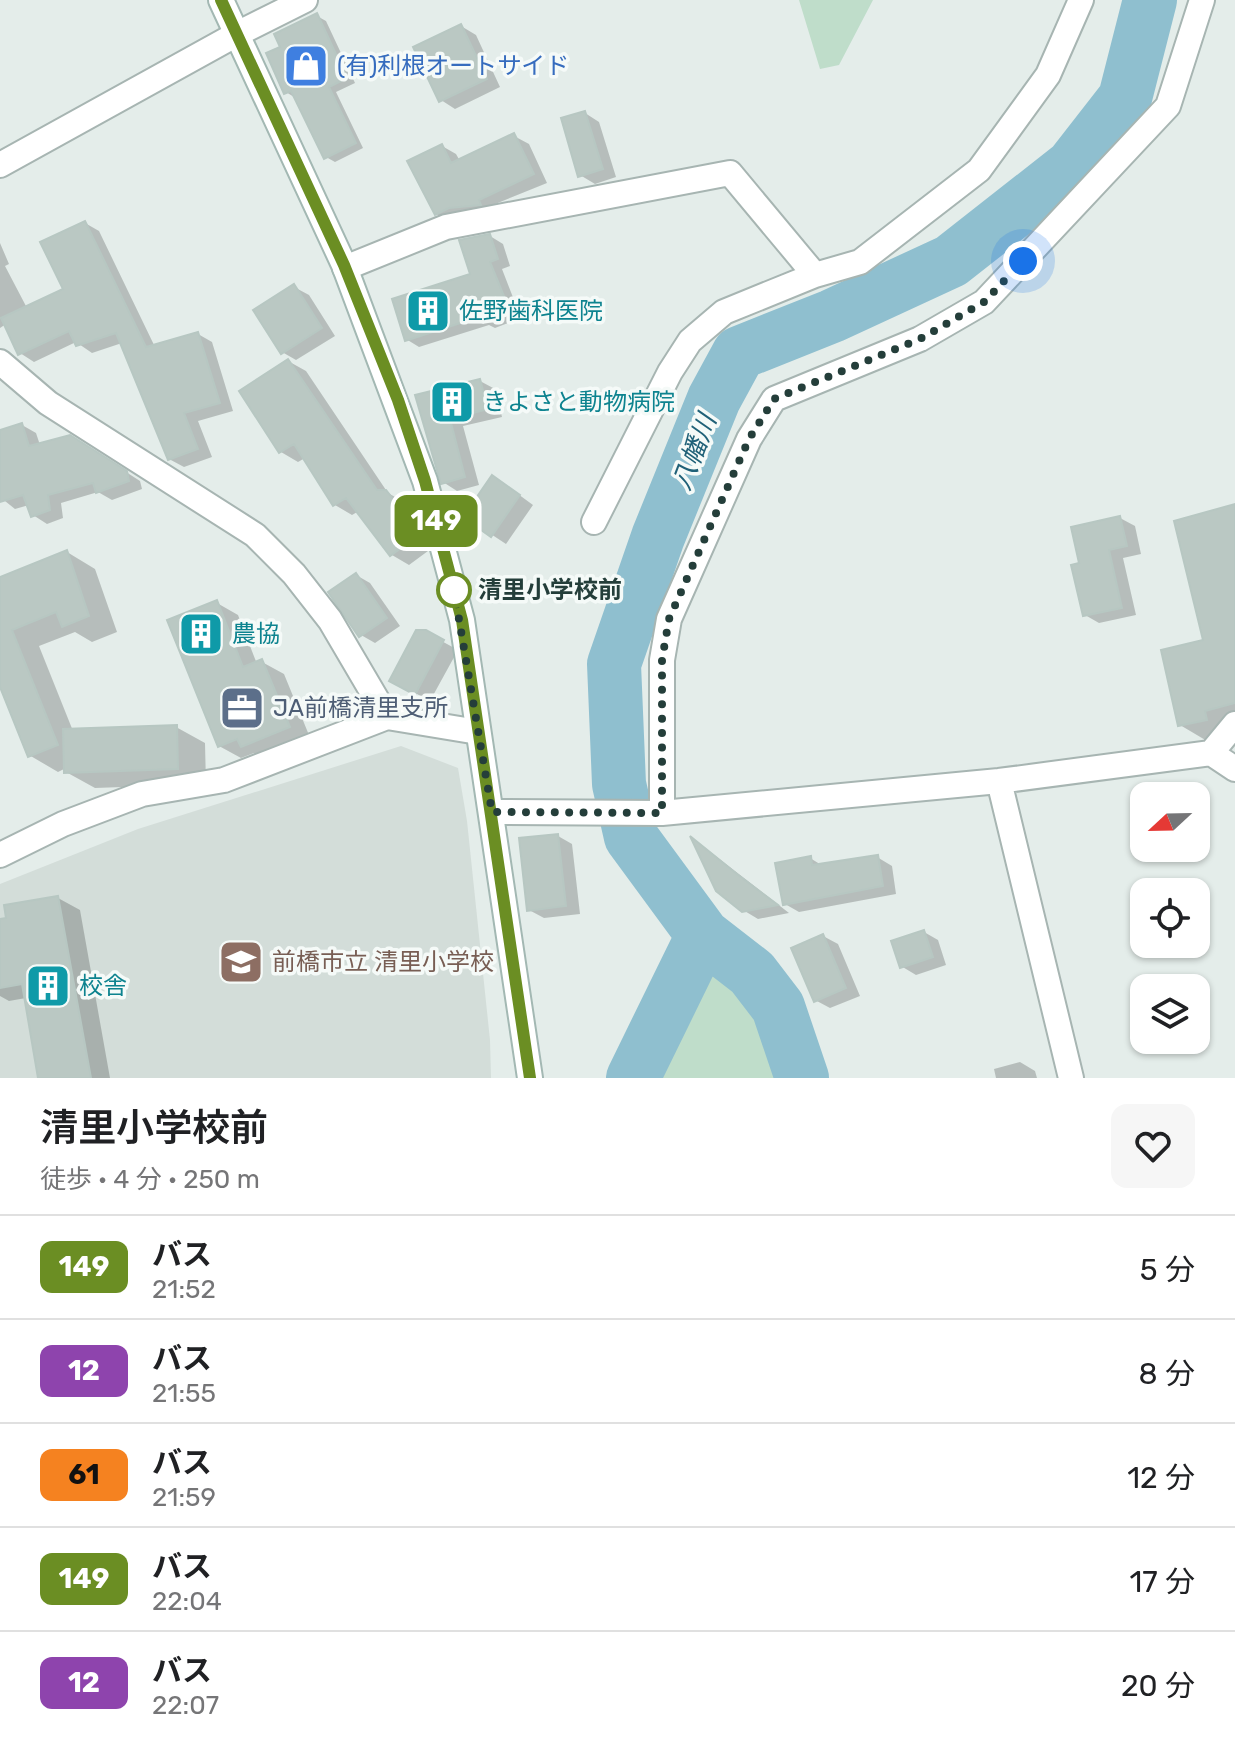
<!DOCTYPE html>
<html lang="ja">
<meta charset="utf-8">
<style>
:root{--surface:#fff;--page:#f6f6f6;--text:#202124;--muted:#757577;--line:#e0e0e0}
body{margin:0;font-family:Rubik,"Noto Sans JP",sans-serif;background:var(--page);color:var(--text);height:100vh;display:flex;flex-direction:column;font-size:30px;white-space:nowrap}
*{box-sizing:border-box;margin:0}
p{font-size:26px;color:var(--muted)}
.icon{flex:none;width:44px;height:44px;fill:none;stroke:currentColor;stroke-width:2;stroke-linecap:round;stroke-linejoin:round}
.map{position:relative;height:1078px;overflow:hidden}
.drawer{display:flex;flex-direction:column;background:var(--surface);flex:1}
.drawer>*{flex:none}
.badge{padding:0 16px;border-radius:12px;font-size:28px;line-height:52px}
.needle{width:52px;rotate:248deg}
.fabs{position:absolute;left:1130px;top:782px;display:grid;gap:16px}
.fabs a{display:grid;place-items:center;width:80px;height:80px;border-radius:16px;background:var(--surface);box-shadow:0 2px 6px #0004;font-size:40px}
.you{position:absolute;width:40px;height:40px;margin:-20px;border:6px solid #fff;border-radius:50%;background:#1a73e8;box-shadow:0 0 0 12px #1a73e833}
.map>.badge{position:absolute;translate:-50% -50%;box-shadow:0 0 0 4px #fff}
.round{display:grid;place-items:center;flex:none;width:84px;height:84px;border-radius:16px;background:var(--page)}
.headline{display:flex;align-items:center;justify-content:space-between;height:136px;padding:0 40px}
h1{font-size:38px;font-weight:600;line-height:60px}
ul{padding:0;list-style:none}
li{display:flex;align-items:center;gap:24px;height:104px;padding:0 40px;border-top:2px solid var(--line)}
li div{flex:1}
li b{display:block;font-size:30px}
li em{font-style:normal}
li .badge{min-width:88px;font-weight:700;text-align:center}
.map>svg:first-child{display:block}
</style>
<div class="map">
<svg width="1235" height="1078" viewBox="0 0 1235 1078">
<rect width="100%" height="100%" fill="#e4edea"/>
<path fill="#d3ddd9" d="M401,746l57,22 9,53 23,219 1,38h-491v-194l138,-55z"/>
<path fill="#bfddca" d="M799,0h74l-34,65 -19,4z
M706,958l51,46 31,67 -3,7h-138z"/>
<path fill="#0003" d="M317,16l9,5 29,62 -19,9 27,56 -28,14 -9,-5 -32,-60 -8,-5 -3,-44z
M461,26l15,9 24,52 -45,22 -14,-9z
M585,113l14,9 17,55 -21,7 -15,-9z
M514,136l15,8 18,39 -96,39 -15,-8 6,-68 14,8 4,7z
M85,223l14,8 56,116 43,-13 14,8 21,69 -35,10 14,36 -28,10 -15,-8 -47,-116 -30,10 -16,-11 -42,20 -14,-9 -14,-29 -6,4v-85l9,21 -4,2 22,42 39,-18z
M490,236l13,8 7,22 -8,3 19,49 -26,10 -6,-3 -70,22 -13,-8 66,-64z
M294,287l15,8 26,41 -39,24 -14,-8z
M288,361l18,10 82,122 16,9 20,26 -8,6 12,17 -19,14 -17,-10 -33,-44 -7,4 -17,-10 -30,-47 -7,4 -17,-10z
M480,381l15,8 7,28 -39,9 16,59 -22,6 -14,-9 -25,-86z
M22,425l14,8 4,12h44l56,36 2,8 -30,11 -14,-8 -37,11 2,15 -16,6 -14,-9 -4,-10 -14,4 -15,-12v-65z
M507,486l26,19 -27,39 -41,-27z
M1235,506v219l-28,16 -27,-16 26,-83z
M1120,518l15,8 6,28 -18,4 13,57 -37,8 -14,-8 -3,-50z
M67,552l28,17 22,63 -25,10 -17,-10 -36,14 34,85 103,-4 29,16 1,41 -111,4 -29,-16v-4l-8,4 -29,-17 -29,-73v-103z
M356,575l14,8 30,43 -25,17 -14,-8z
M217,603l21,12 19,49 5,-2 22,12 27,66 -47,19 -10,-6 -13,5 -22,-12z
M425,632l33,18 -28,51 -39,-21z
M558,836l14,8 8,70 -36,4 -15,-8z
M694,841l10,6 85,66 -31,6 -15,-9z
M877,857l15,9 4,28 -97,18 -14,-8 25,-46 13,8z
M58,898l22,12 30,168h-70l-14,-80 -17,3 -9,-5v-75z
M924,932l14,8 8,25 -30,10 -15,-9z
M823,936l15,8 22,52 -30,12 -15,-8z
M1020,1062l15,9 2,7h-41l-2,-9z"/>
<g fill="none" stroke-linecap="round" stroke-linejoin="round">
<path stroke="#8fbfcf" stroke-width="54" d="M633,1078l70,-143
M802,1078l-24,-71 -26,-34 -49,-38 -72,-98 -12,-53 -5,-120 44,-127 56,-138 25,-46 93,-37 119,-55 121,-95 53,-68 25,-98"/>
</g>
<path fill="#bac8c3" stroke="#b7c7c2" stroke-width="2" d="M317,13l30,65 -18,9 27,56 -32,16 -33,-68 -7,3 -18,-41 14,-6 -6,-13z
M461,24l26,55 -48,23 -26,-55z
M585,111l18,58 -25,8 -17,-59z
M514,133l20,41 -55,26 2,5 -32,3 -14,7 -28,-54 35,-17 9,19z
M85,221l61,126 52,-15 22,71 -36,10 14,36 -30,11 -52,-127 -40,13 -7,-15 -51,24 -17,-37 62,-29 -23,-47z
M490,234l8,25 -8,3 20,49 -29,11 -2,-5 -74,24 -13,-42 78,-25 -11,-34z
M294,284l28,44 -41,26 -28,-44z
M288,359l89,131h9l22,28 -8,6 12,16 -22,16 -44,-58 -13,8 -39,-62 -15,9 -40,-62z
M480,379l8,30 -38,10 15,58 -24,7 -26,-89z
M22,423l7,23 41,-11 57,36 2,10 -33,12 -3,-10 -45,12 2,15 -19,7 -8,-22 -23,7v-72z
M492,475l28,20 -29,42 -28,-20z
M1235,504v199l-30,8 2,9 -29,6 -17,-76 42,-10 -29,-119z
M1120,516l7,30 -18,4 13,58 -39,8 -12,-51 8,-2 -8,-36z
M67,550l22,66 -27,11 -6,-15 -44,18 46,115 -30,12 -28,-70v-110z
M356,573l31,45 -28,19 -31,-45z
M217,600l26,67 19,-8 28,68 -49,20 -4,-8 -19,8 -51,-127z
M416,630h10l18,10 -29,55 -26,-14z
M177,725l1,44 -114,4 -1,-44z
M558,834l8,72 -39,5 -8,-73z
M690,836l47,38 41,31 -36,7 -26,-21z
M878,855l5,31 -100,19 -8,-42 36,-7 1,9z
M58,896l33,182h-53l-16,-94 -22,4v-69l6,-1 -2,-13z
M924,930l9,27 -33,11 -9,-27z
M823,934l23,54 -32,14 -23,-54z"/>
<g fill="none" stroke-linecap="round" stroke-linejoin="round">
<g stroke="#a7b5b2" stroke-width="28">
<path id="minor" d="M0,165l237,-131 68,-34
M345,268l101,-41 284,-54 85,102
M0,362l48,41 207,132 39,39 36,46 57,97
M594,522l76,-150 20,-31 34,-29 91,-37 45,-13 119,-92 69,-95 33,-75
M1211,753l24,-29
M999,781l72,297
M492,812l170,1 337,-32 212,-28 24,16
M662,813v-153l7,-41 80,-180 25,-40 146,-60 64,-37 184,-196 34,-106"/>
</g>
<g stroke="#a7b5b2" stroke-width="28">
<path id="tertiary" d="M0,855l63,-31 79,-30 82,-14 163,-63 91,15"/>
</g>
<g stroke="#a3b8b3" stroke-width="28">
<path id="secondary" d="M221,0l123,265 81,216 37,139 68,458"/>
</g>
<use href="#minor" stroke="#fff" stroke-width="24"/>
<use href="#tertiary" stroke="#fff" stroke-width="24"/>
<use href="#secondary" stroke="#fff" stroke-width="24"/>
</g>
<g fill="none" stroke-linecap="round" stroke-linejoin="round">
<g stroke="#fff" stroke-width="18">
<path id="line" d="M221,0l123,265 54,135 27,81 37,139 68,458"/>
</g>
<use href="#line" stroke="#6b8e23" stroke-width="12"/>
<path stroke="#243e3a" stroke-width="8" stroke-dasharray="0 14.4" d="M454,590l38,222 170,1v-153l7,-41 80,-180 25,-40 146,-60 64,-37 39,-41"/>
</g>
<defs>
<g id="shop-square" transform="scale(2.3)"><rect x="-9" y="-9" width="18" height="18" rx="4" fill="#3f7fe0" stroke="#f5faf8"/><path d="M-5-2.5h2.3a2.7 3.5 0 0 1 5.4 0H5L5.5 6h-11ZM-1.5-2.5h3a1.5 2.3 0 0 0-3 0Z" fill="#fff"/></g>
<g id="building-square" transform="scale(2.3)"><rect x="-9" y="-9" width="18" height="18" rx="4" fill="#0f9aa8" stroke="#f5faf8"/><path d="M-4-6H4V6H1V3H-1V6H-4ZM-2.5-4.3h1.7v1.8h-1.7ZM.8-4.3h1.7v1.8H.8ZM-2.5-1h1.7V.8h-1.7ZM.8-1h1.7V.8H.8Z" fill="#fff"/></g>
<g id="office-square" transform="scale(2.3)"><rect x="-9" y="-9" width="18" height="18" rx="4" fill="#5c6f8a" stroke="#f5faf8"/><path d="M-6-3h4V-5.5h4V-3h4V5H-6ZM-1-4.5V-3h2v-1.5ZM-6 0V1H6V0Z" fill="#fff"/></g>
<g id="school-square" transform="scale(2.3)"><rect x="-9" y="-9" width="18" height="18" rx="4" fill="#8d6e63" stroke="#f5faf8"/><path d="M0-5L7-2L0 1L-7-2ZM-4 1L0 2.5L4 1V4Q0 6-4 4Z" fill="#fff"/></g>
</defs>
<g fill-rule="evenodd">
<use href="#shop-square" x="306" y="66"/>
<use href="#building-square" x="428" y="311"/>
<use href="#building-square" x="452" y="402"/>
<use href="#building-square" x="201" y="634"/>
<use href="#office-square" x="242" y="708"/>
<use href="#school-square" x="241" y="962"/>
<use href="#building-square" x="48" y="986"/>
</g>
<circle fill="#fff" stroke="#6b8e23" stroke-width="4" cx="454" cy="590" r="16"/>
<g text-anchor="middle" stroke-width="7" stroke-linejoin="round" paint-order="stroke">
<g font-size="24" fill="#366cbe" stroke="#f5faf8" text-anchor="start">
<text x="337" y="74">(有)利根オートサイド</text>
</g>
<g font-size="24" fill="#0d838f" stroke="#f5faf8" text-anchor="start">
<text x="459" y="319">佐野歯科医院</text>
<text x="483" y="410">きよさと動物病院</text>
<text x="232" y="642">農協</text>
<text x="79" y="994">校舎</text>
</g>
<g font-size="24" font-weight="bold" fill="#243e3a" stroke="#f5faf8" text-anchor="start">
<text x="478" y="598">清里小学校前</text>
</g>
<g font-size="24" fill="#4e5e75" stroke="#f5faf8" text-anchor="start">
<text x="273" y="716">JA前橋清里支所</text>
</g>
<g font-size="24" fill="#785e54" stroke="#f5faf8" text-anchor="start">
<text x="272" y="970">前橋市立 清里小学校</text>
</g>
<g font-size="26" font-style="italic" fill="#206178" stroke="#f5faf8">
<text transform="translate(694 452) rotate(-69)" y="9">八幡川</text>
</g>
</g>
</svg>
<div class="fabs">
<a><svg class="needle" viewBox="-14 -14 28 28"><path d="M0-13l5 13h-10z" fill="#e53935"/><path d="M0 13l5-13h-10z" fill="#757577"/></svg></a>
<a><svg class="icon" aria-label="locate" viewBox="0 0 24 24"><circle cx="12" cy="12" r="6"/><path d="M12 2v4M12 18v4M2 12h4M18 12h4"/></svg></a>
<a><svg class="icon" aria-label="layers" viewBox="0 0 24 24"><path d="M12 4l9 5-9 5-9-5zM3 14l9 5 9-5"/></svg></a>
</div>
<div class="you" style="left:1023px;top:261px"></div>
<b class="badge" style="left:436px;top:521px;background:#6b8e23;color:#fff">149</b>
</div>
<section class="drawer">
<div class="headline"><div><h1>清里小学校前</h1><p>徒歩 · 4 分 · 250 m</p></div><a class="round"><svg class="icon" aria-label="heart" viewBox="0 0 24 24"><path d="M12 20l-8-8c-3-5 5-10 8-4 3-6 11-1 8 4z"/></svg></a></div>
<ul>
<li><span class="badge" style="background:#6b8e23;color:#fff">149</span><div><b>バス</b><p>21:52</p></div><em>5 分</em></li>
<li><span class="badge" style="background:#8e44ad;color:#fff">12</span><div><b>バス</b><p>21:55</p></div><em>8 分</em></li>
<li><span class="badge" style="background:#f58220;color:#111">61</span><div><b>バス</b><p>21:59</p></div><em>12 分</em></li>
<li><span class="badge" style="background:#6b8e23;color:#fff">149</span><div><b>バス</b><p>22:04</p></div><em>17 分</em></li>
<li><span class="badge" style="background:#8e44ad;color:#fff">12</span><div><b>バス</b><p>22:07</p></div><em>20 分</em></li>
</ul>
</section>
